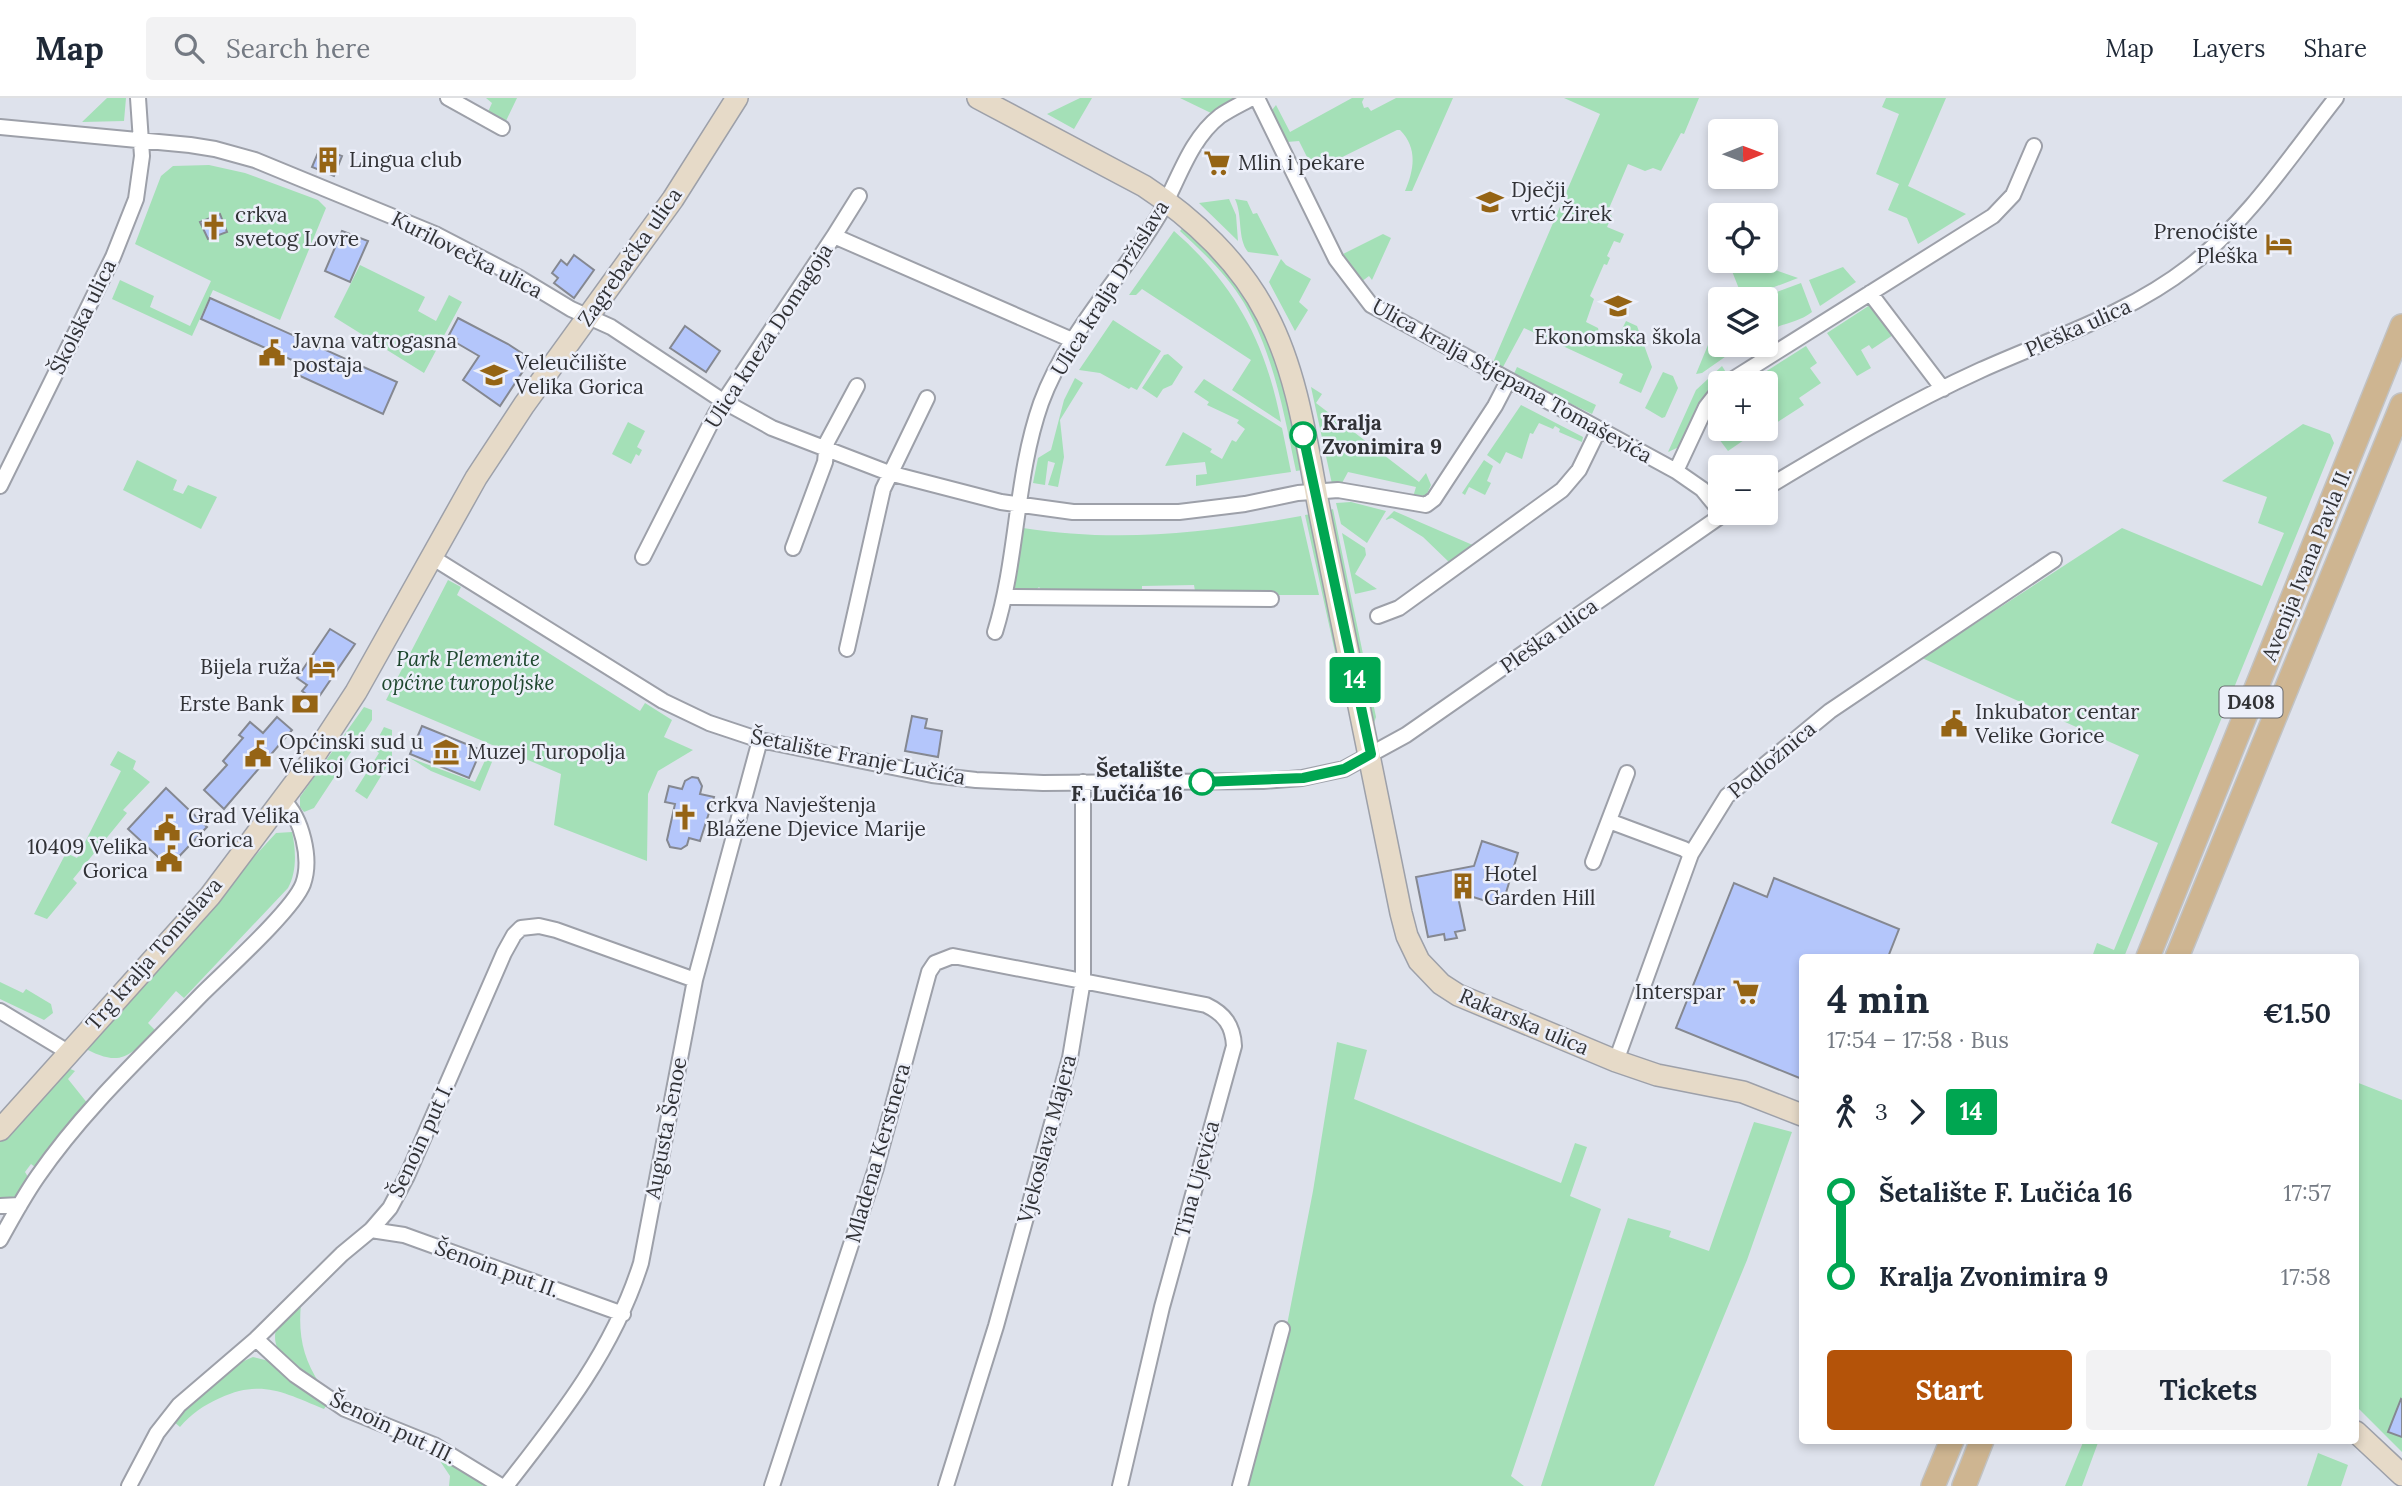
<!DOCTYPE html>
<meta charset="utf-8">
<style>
:root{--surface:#fff;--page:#f2f2f3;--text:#1f2937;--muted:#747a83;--line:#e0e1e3;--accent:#b45309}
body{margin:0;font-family:Lora,serif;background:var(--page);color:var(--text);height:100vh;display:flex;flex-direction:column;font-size:26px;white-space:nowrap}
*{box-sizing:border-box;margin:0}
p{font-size:23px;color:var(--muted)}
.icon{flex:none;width:38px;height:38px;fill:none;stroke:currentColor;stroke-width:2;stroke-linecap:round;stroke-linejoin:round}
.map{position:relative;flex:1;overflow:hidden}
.panel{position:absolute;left:1799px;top:856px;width:560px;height:490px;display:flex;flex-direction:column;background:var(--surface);border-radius:7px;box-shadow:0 4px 10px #0003}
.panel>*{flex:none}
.badge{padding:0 14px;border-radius:5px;font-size:24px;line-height:46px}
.needle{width:46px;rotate:89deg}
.controls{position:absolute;left:1708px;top:21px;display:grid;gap:14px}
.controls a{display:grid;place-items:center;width:70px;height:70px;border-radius:7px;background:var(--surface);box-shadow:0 4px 10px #0003;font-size:35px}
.map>.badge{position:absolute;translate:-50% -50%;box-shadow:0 0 0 4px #fff}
.legs{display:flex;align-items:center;gap:10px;height:77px;padding:0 28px;font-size:23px}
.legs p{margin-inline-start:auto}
.headline{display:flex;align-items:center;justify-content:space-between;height:119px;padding:0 28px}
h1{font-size:38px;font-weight:700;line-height:52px}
.primary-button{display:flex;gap:14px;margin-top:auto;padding:14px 28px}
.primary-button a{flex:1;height:80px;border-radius:7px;background:var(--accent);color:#fff;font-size:28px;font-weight:700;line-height:80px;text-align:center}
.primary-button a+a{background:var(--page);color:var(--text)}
ul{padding:0 28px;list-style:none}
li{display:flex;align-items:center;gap:24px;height:84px;font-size:26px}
li i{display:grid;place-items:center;width:10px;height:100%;margin:0 9px;background:currentColor}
li i::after{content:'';width:18px;height:18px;margin:-9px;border:5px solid;border-radius:50%;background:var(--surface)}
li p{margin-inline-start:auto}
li:first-child i{background:linear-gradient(#0000 50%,currentColor 0)}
li:last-child i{background:linear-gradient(currentColor 50%,#0000 0)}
header{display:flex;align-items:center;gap:42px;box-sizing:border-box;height:98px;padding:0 35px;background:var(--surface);border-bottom:2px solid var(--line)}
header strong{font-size:33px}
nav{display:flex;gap:38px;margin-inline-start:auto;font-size:24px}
.search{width:490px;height:63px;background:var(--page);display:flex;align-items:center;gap:18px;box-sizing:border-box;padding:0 24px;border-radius:7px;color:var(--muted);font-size:26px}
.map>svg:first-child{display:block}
</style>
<header>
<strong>Map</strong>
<div class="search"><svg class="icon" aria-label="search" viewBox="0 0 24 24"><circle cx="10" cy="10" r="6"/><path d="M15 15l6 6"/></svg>Search here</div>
<nav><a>Map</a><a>Layers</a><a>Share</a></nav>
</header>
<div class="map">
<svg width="2402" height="1388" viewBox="0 0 2402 1388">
<rect width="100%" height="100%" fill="#dee2ec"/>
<path fill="#a4e0b7" d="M107,0h19l-2,23 -42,1z
M486,0h31l-12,25 -18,-9 5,-11z
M1080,0h12l-18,31 -27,-15z
M1180,0h57l-26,15z
M1352,0h12l-2,4 2,6 4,-1 3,4 25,-13h57l-41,93h-7c9,-21 13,-43 -5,-61h-3l-83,41 -15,-30 -12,1 -15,-32 4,-5 14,27z
M1564,0h135l-15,36 -3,-1 -20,38 -8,-3 -8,3 -17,-7 -21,49 5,3 -5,11 17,7 -4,9 -6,-2 -7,15 3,2 -3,7 -3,-1 -14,32 4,3 -8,23 12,6 2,9 7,3 12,-5 7,-14 11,5 15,41 -11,26 -22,-10 4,-9 -99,-46 -21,39h-12l109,-253z
M1886,0h60l-38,88 58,28 -48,30 -11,-26 -19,-8 11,-26 -23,-10 23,-60 -17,-7z
M209,67l36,8 73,27 8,8 -46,112 -67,-30 -21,46 -80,-37 8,-19 34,16 -4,11 40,19 21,-45 -76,-37 26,-68 12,-10z
M1229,101l7,16 2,26 -39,-38z
M1235,101l12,2 6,13 4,-1 22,43 -31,-4c-11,-14 -5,-36 -13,-53z
M1185,127c17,18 36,36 51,56 42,53 53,125 66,189l-6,1c-12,-57 -22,-116 -52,-168 -16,-27 -41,-51 -64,-72z
M1174,133c61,53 92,113 107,191l-49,-32 19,-30 -109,-71 -6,6h-7z
M1383,136l8,4 -19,42 -3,-4 -8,6 -18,-28z
M1281,161l5,6 25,14 -12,23 9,8 -13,21 -26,-49z
M1728,163h22l48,17 -55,21z
M360,167l65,32 -7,14 18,10 13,-26 13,7 -38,71 -90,-56z
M1843,169l13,15 -36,24 -11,-26z
M1801,185l11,29c-14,11 -30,11 -46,20v-33h-8z
M1870,207l23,30 -21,14 -3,-4 -8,5 10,18 -14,8 -30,-43z
M1720,218v29h22l-40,28 -6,1z
M1113,222l48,31 -24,39 -6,-3 -2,2 -29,-16 -21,-3z
M1806,248l11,17 -7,5 11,15 -22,15 5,7 -28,18 -3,-3 -7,5v-42h-18z
M1168,256l15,13 -11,18 -9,4 -6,9 -15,-10 22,-33z
M1722,268l5,8 -20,19 -28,54 -11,5 28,-62z
M1517,269l79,38 -4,9 -79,-38z
M1663,274l10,4 5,12 -13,29 -3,1 -17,-10z
M1075,280l8,5 -23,37 4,37 -6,30 -10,-2 7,-22 -7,-2 -3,24 -12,-2 5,-25 13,-8 13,-50z
M1204,281l78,49 9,44 -95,14v-11l11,-1 -2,-12 -40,4 18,-34 29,17 -2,3 12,7 10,-19 4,2 9,-13 -8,-6 2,-3 -32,-15 2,-3 -15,-10z
M1311,289l11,7 -6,9 103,79 7,-9 5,12 -5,11 -13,1 3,-10 -68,-15 -6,11 -10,1z
M1521,307l62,32 -1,5 -23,-10 1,-3 -5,-3 -2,3 -14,-6 -6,11 -3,-1 -8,26 -16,-7 -6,12 -13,-9z
M1720,316v15h40l-32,22 -15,-20z
M628,324l17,9 -8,16 5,3 -3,6 -3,-2 -5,10 -19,-10z
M2303,326l27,10 4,9 -210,514h-32l5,-14 17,7 44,-107 -47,-20 28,-68 -217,-97 200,-130 140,58 22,-53 -26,-10 9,-26 -45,-16z
M137,362l40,20 -4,10 10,4 5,-9 29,12 -16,32 -78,-39z
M1484,362l9,6 -6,15 4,2 -6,12 -16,-8 -4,8 -3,-2z
M1351,404l35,9 -19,32 -26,-19 -5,-21z
M1333,411l43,208 -2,6 -46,-212z
M1394,413l81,35 -24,18 -28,-27 -31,-19 -7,2z
M1311,416l34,160 -5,1 -35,-160z
M1301,418l18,79h-41l-1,-3 -53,2 -3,-4 -26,1 -1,-6 -52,1v9l-99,-3 -4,-5 -4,4 -19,-1 -3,-3 10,-59c94,15 185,5 278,-12z
M1342,435l23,15 1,7 -11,19 22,15 -22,5z
M448,482l13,7 -4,8 183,116 5,-8 27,17 -8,17 29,13 -35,21 -10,23 -1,67 -93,-36 7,-51 -175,-74z
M364,609l8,3v10l-58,88 -10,4 -4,-5v-10z
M384,629l8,3v28l-25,41 -12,-8 24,-38 -6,-5z
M118,653l18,10 -3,8 17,13 -27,28 4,3 -54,66 4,4 -30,36 -13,-5 32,-61 11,5 44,-87 -11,-6z
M488,656l6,3 -14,34 -49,-20 -21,-13 65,24z
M292,734c4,18 5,40 -4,56l-104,110 -8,-7 -28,32 7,7c-28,30 -36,37 -75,16l196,-213z
M0,884l23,11 3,-4 25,15 2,9 -9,7 -44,-21z
M1337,944l30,8 -13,49 207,84 14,-40 12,4 -17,49 31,13 -90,267 13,10h-279l41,-156 27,-139z
M68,970l7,3 -7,8 20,25 -53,63 -4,-3 -6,8 3,5 -16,25 -12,-3v-63z
M2356,984l46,18v352l-46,-46z
M1754,1024l38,10 -45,128 -93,226h-113l87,-268 43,13 -2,6 40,14z
M301,1206c-3,30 2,55 19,80l-2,2 -41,-39c-8,-21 10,-31 24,-43z
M253,1259l16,4 57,45 -2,3c-40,-16 -62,-30 -104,-11 -16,7 -29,16 -40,29l-7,-6c19,-22 52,-54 80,-64z
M2084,1342h15l-17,46h-17z
M2318,1355l30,12 -7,21h-34z
M439,1357l40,24 4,7h-34l1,-10 -12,-18z"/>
<path fill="#b4c6fb" stroke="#858891" stroke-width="2" d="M320,50l22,8 -8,20 -22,-9z
M220,116l7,18 -19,7 -8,-17z
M342,133l26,10 -18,41 -25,-11z
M574,157l20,15 -20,28 -20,-15 4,-5 -6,-5 9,-13 6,5z
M210,200l187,84 -14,32 -85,-39 5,-10 -102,-46z
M458,220l50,26 23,15 -31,47 -37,-26 16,-24 -24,-14 2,-3 -8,-4z
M685,228l35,25 -14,21 -36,-24z
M330,531l25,15 -39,57 -14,-10 5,-6 -10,-7z
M912,618l15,3 -2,9 17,3 -4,26 -33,-6z
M277,619l15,13 -68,79 -20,-19 23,-25 -4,-4 20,-23 -4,-3 11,-13 13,11z
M422,628l59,24 -12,28 -59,-24z
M692,679l6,1 4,8 -2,8 14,3 -14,44 -11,-3 -2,7 -6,4 -11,-2 -3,-7 8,-36 -10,-2 4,-16 13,3 3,-8z
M166,690l41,39 -38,40 -41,-38z
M1482,743l36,12 -16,53 -45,-14 8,38 -10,2 2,6 -12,2 -1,-6 -16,3 -12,-60 58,-11z
M1774,780l125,51 -11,28h-86v122l-126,-51 58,-145 33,14z
M2401,1301l1,1v37l-14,-5z"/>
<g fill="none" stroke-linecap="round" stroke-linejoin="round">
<g stroke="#9da0a9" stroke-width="18">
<path id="street" d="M448,0l54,30
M1257,0l79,161 35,46 305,166 26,18 18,22
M0,29l190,18 25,4 40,11 180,74 83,43 53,32 40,18 112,74 49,27 117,45 112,29 72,10h106l66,-8 53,-11 40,-3 88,15 8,-6 61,-93 13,-25
M834,138l25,-40
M1870,195l73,96
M1727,285l266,-167 20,-21 21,-49
M1676,373l30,-64 14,-18
M0,388l113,-229 23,-58 6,-43 -4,-58
M1766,390c70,-42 140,-84 215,-118 71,-32 146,-55 209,-104 58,-45 101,-111 146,-168
M793,450l32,-86 2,-20 30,-56
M430,458l233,145 46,22 51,17 172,35 44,5 67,3 220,-2 39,-3 42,-9 62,-34 319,-222
M643,459l73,-144 118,-177 238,104
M1005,499l266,2
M1378,518l21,-8 163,-118 17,-20 19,-39
M995,534c23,-74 20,-155 46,-229 26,-71 80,-124 118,-188 19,-33 30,-75 61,-99 10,-7 21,-12 32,-18
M847,551l36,-160 44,-91
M1609,723l75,28 7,5
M1593,764l34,-89
M0,913l68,41
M1616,963l75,-207 36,-58 103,-85 224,-151
M0,1108l20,-1
M371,1132l33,5 219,79
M0,1142c12,-22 24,-44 38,-64 46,-67 108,-124 164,-182 23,-23 91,-84 101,-110 9,-25 -1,-66 -20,-84
M256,1241l39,36 50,34 89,36 67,41
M129,1388l28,-53 22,-28 77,-66 86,-85 29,-24 19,-22 17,-32 97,-223 10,-18 7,-7 18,-2 17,4 139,50
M506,1388c55,-70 108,-137 135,-223l54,-283 65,-240
M772,1388l104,-318 53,-196 6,-9 18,-7 253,49c19,9 27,21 28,41l-72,261 -42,179
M946,1388l50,-160 74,-268 13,-78v-198
M1240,1388l42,-157"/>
</g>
<g stroke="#9da0a9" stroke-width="24">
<path id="secondary" d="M978,0l166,88c49,32 96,76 123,129 33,63 41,140 55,209 27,129 53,259 79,389l6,23 12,25 22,23 17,11 158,66 41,14 86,17 59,23
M0,1032l210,-234 97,-129 49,-75 120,-214 48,-73 149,-206 64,-101
M2356,1334l46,43"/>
</g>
<g stroke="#c1c2c3" stroke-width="26">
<path id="primary" d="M2148,859l254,-631
M2177,859l225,-552
M1933,1388l19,-46
M1964,1388l18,-46"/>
</g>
<use href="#street" stroke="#fff" stroke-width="14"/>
<use href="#secondary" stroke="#e6dac8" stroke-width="21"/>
<use href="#primary" stroke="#ceb591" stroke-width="23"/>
</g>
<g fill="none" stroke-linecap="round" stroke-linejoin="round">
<g stroke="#fff" stroke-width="16">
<path id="line-1" d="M1202,684l101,-4 41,-9 27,-15 -68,-319"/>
</g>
<use href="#line-1" stroke="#00a651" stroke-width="10"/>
</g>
<defs>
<g id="building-bare" transform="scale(2.1)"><path d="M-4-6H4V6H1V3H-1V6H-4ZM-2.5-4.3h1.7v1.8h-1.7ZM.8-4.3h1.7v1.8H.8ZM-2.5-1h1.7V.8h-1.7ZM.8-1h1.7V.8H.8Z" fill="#956415" stroke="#eceff9" stroke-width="2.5" paint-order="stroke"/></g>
<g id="supermarket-bare" transform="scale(2.1)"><path d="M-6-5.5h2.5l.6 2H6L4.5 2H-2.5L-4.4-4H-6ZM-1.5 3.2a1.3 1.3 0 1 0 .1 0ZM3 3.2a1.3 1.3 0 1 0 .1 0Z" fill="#956415" stroke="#eceff9" stroke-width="2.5" paint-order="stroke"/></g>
<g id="school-bare" transform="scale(2.1)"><path d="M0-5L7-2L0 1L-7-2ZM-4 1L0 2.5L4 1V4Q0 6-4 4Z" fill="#956415" stroke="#eceff9" stroke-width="2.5" paint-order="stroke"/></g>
<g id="church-bare" transform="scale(2.1)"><path d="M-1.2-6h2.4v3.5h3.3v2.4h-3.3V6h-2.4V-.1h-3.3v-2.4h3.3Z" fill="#956415" stroke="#eceff9" stroke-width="2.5" paint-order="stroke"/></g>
<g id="hotel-bare" transform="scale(2.1)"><path d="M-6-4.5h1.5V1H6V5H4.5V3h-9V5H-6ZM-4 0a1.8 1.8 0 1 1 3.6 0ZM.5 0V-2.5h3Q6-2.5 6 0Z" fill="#956415" stroke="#eceff9" stroke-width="2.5" paint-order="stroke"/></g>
<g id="civic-bare" transform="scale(2.1)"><path d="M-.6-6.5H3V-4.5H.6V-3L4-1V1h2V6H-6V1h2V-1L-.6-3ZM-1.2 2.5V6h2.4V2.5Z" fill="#956415" stroke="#eceff9" stroke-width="2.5" paint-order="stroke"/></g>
<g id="university-bare" transform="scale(2.1)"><path d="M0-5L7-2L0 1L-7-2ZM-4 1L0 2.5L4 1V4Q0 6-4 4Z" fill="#956415" stroke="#eceff9" stroke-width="2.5" paint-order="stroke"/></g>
<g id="bank-bare" transform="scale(2.1)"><path d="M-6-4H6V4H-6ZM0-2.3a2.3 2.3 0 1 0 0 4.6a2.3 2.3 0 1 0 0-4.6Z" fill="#956415" stroke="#eceff9" stroke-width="2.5" paint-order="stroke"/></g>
<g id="museum-bare" transform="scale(2.1)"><path d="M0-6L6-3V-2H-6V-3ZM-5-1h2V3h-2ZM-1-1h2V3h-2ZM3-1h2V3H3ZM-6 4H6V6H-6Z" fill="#956415" stroke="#eceff9" stroke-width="2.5" paint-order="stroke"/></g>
</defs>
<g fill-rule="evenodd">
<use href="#building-bare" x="328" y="62"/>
<use href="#supermarket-bare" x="1217" y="65"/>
<use href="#school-bare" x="1490" y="104"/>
<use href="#church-bare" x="214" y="129"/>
<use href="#hotel-bare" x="2279" y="146"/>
<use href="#school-bare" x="1618" y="208"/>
<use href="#civic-bare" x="272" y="255"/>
<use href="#university-bare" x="494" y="277"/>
<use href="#hotel-bare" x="322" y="569"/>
<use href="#bank-bare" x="305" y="606"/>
<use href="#civic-bare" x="1954" y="626"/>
<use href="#museum-bare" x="446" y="654"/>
<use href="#civic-bare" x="258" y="656"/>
<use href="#church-bare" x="685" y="719"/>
<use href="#civic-bare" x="167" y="730"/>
<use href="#civic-bare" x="169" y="761"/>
<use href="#building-bare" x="1463" y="788"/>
<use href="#supermarket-bare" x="1746" y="894"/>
</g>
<g fill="#fff" stroke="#00a651" stroke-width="3.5">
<circle cx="1303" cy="337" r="12"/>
<circle cx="1202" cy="684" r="12"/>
</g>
<g text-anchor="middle" stroke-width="5" stroke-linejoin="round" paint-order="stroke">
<rect fill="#eceff9" stroke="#696b70" stroke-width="2" x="2219.5" y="588.5" width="63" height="31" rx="5"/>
<g font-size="19" font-weight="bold" fill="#313236">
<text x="2251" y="611">D408</text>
</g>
<g font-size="21" fill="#313236" stroke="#eceff9" text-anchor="start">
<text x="349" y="69">Lingua club</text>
<text x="1238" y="72">Mlin i pekare</text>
<text x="1511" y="99">Dječji<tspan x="1511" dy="24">vrtić Žirek</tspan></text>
<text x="235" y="124">crkva<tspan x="235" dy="24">svetog Lovre</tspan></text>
<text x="2258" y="141" text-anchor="end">Prenoćište<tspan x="2258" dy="24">Pleška</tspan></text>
<text x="1618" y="246" text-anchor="middle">Ekonomska škola</text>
<text x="293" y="250">Javna vatrogasna<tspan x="293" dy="24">postaja</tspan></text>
<text x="515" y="272">Veleučilište<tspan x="515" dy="24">Velika Gorica</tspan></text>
<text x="301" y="576" text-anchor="end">Bijela ruža</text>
<text x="284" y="613" text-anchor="end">Erste Bank</text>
<text x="1975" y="621">Inkubator centar<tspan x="1975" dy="24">Velike Gorice</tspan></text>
<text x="279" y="651">Općinski sud u<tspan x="279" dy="24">Velikoj Gorici</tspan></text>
<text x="467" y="661">Muzej Turopolja</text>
<text x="706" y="714">crkva Navještenja<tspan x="706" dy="24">Blažene Djevice Marije</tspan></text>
<text x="188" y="725">Grad Velika<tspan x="188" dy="24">Gorica</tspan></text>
<text x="148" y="756" text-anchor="end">10409 Velika<tspan x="148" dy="24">Gorica</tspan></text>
<text x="1484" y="783">Hotel<tspan x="1484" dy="24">Garden Hill</tspan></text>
<text x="1725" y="901" text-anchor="end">Interspar</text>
</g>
<g font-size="21" fill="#313236" stroke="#eceff9">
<text transform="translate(467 157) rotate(27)" y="7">Kurilovečka ulica</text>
<text transform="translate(630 159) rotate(-55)" y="7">Zagrebačka ulica</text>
<text transform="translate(1110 190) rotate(-58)" y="7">Ulica kralja Držislava</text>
<text transform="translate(83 219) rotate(-64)" y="7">Školska ulica</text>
<text transform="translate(2078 230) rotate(-24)" y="7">Pleška ulica</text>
<text transform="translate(769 238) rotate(-57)" y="7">Ulica kneza Domagoja</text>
<text transform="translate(1512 283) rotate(29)" y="7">Ulica kralja Stjepana Tomaševića</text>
<text transform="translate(2307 466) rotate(-68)" y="7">Avenija Ivana Pavla II.</text>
<text transform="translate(1549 538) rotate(-35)" y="7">Pleška ulica</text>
<text transform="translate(858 659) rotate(11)" y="7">Šetalište Franje Lučića</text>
<text transform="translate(1772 662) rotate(-40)" y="7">Podložnica</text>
<text transform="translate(154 856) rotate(-49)" y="7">Trg kralja Tomislava</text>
<text transform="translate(1524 924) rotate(23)" y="7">Rakarska ulica</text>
<text transform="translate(666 1030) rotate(-79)" y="7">Augusta Šenoe</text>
<text transform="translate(1047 1041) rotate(-75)" y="7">Vjekoslava Majera</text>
<text transform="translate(421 1042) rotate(-65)" y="7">Šenoin put I.</text>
<text transform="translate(878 1055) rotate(-74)" y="7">Mladena Kerstnera</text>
<text transform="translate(1197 1081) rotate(-75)" y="7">Tina Ujevića</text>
<text transform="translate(497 1171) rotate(20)" y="7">Šenoin put II.</text>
<text transform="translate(393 1330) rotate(26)" y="7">Šenoin put III.</text>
</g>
<g font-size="21" font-weight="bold" fill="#313236" stroke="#eceff9" text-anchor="start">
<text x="1322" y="332">Kralja<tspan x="1322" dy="24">Zvonimira 9</tspan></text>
<text x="1183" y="679" text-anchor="end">Šetalište<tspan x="1183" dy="24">F. Lučića 16</tspan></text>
</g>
<g font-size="21" font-style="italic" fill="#1e472e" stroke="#eceff9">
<text x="468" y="568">Park Plemenite<tspan x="468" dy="24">općine turopoljske</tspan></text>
</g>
</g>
</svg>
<div class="controls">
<a><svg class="needle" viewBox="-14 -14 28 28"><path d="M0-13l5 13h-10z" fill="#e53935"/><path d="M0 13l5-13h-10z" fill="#747a83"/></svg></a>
<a><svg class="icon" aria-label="locate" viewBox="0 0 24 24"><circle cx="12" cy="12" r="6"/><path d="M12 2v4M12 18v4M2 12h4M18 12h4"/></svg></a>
<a><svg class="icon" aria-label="layers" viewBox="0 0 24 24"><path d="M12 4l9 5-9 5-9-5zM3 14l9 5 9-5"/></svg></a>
<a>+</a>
<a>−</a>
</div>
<b class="badge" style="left:1355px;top:582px;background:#00a651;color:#fff">14</b>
<section class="panel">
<div class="headline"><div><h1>4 min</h1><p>17:54 – 17:58 · Bus</p></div><b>€1.50</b></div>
<div class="legs"><svg class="icon" aria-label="walk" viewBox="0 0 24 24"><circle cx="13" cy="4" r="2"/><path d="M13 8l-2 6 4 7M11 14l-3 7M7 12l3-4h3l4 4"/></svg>3<svg class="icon" aria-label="forward" viewBox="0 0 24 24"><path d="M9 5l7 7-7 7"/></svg><b class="badge" style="background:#00a651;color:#fff">14</b></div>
<ul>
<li><i style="color:#00a651"></i><b>Šetalište F. Lučića 16</b><p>17:57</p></li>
<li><i style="color:#00a651"></i><b>Kralja Zvonimira 9</b><p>17:58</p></li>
</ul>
<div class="primary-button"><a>Start</a><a>Tickets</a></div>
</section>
</div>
